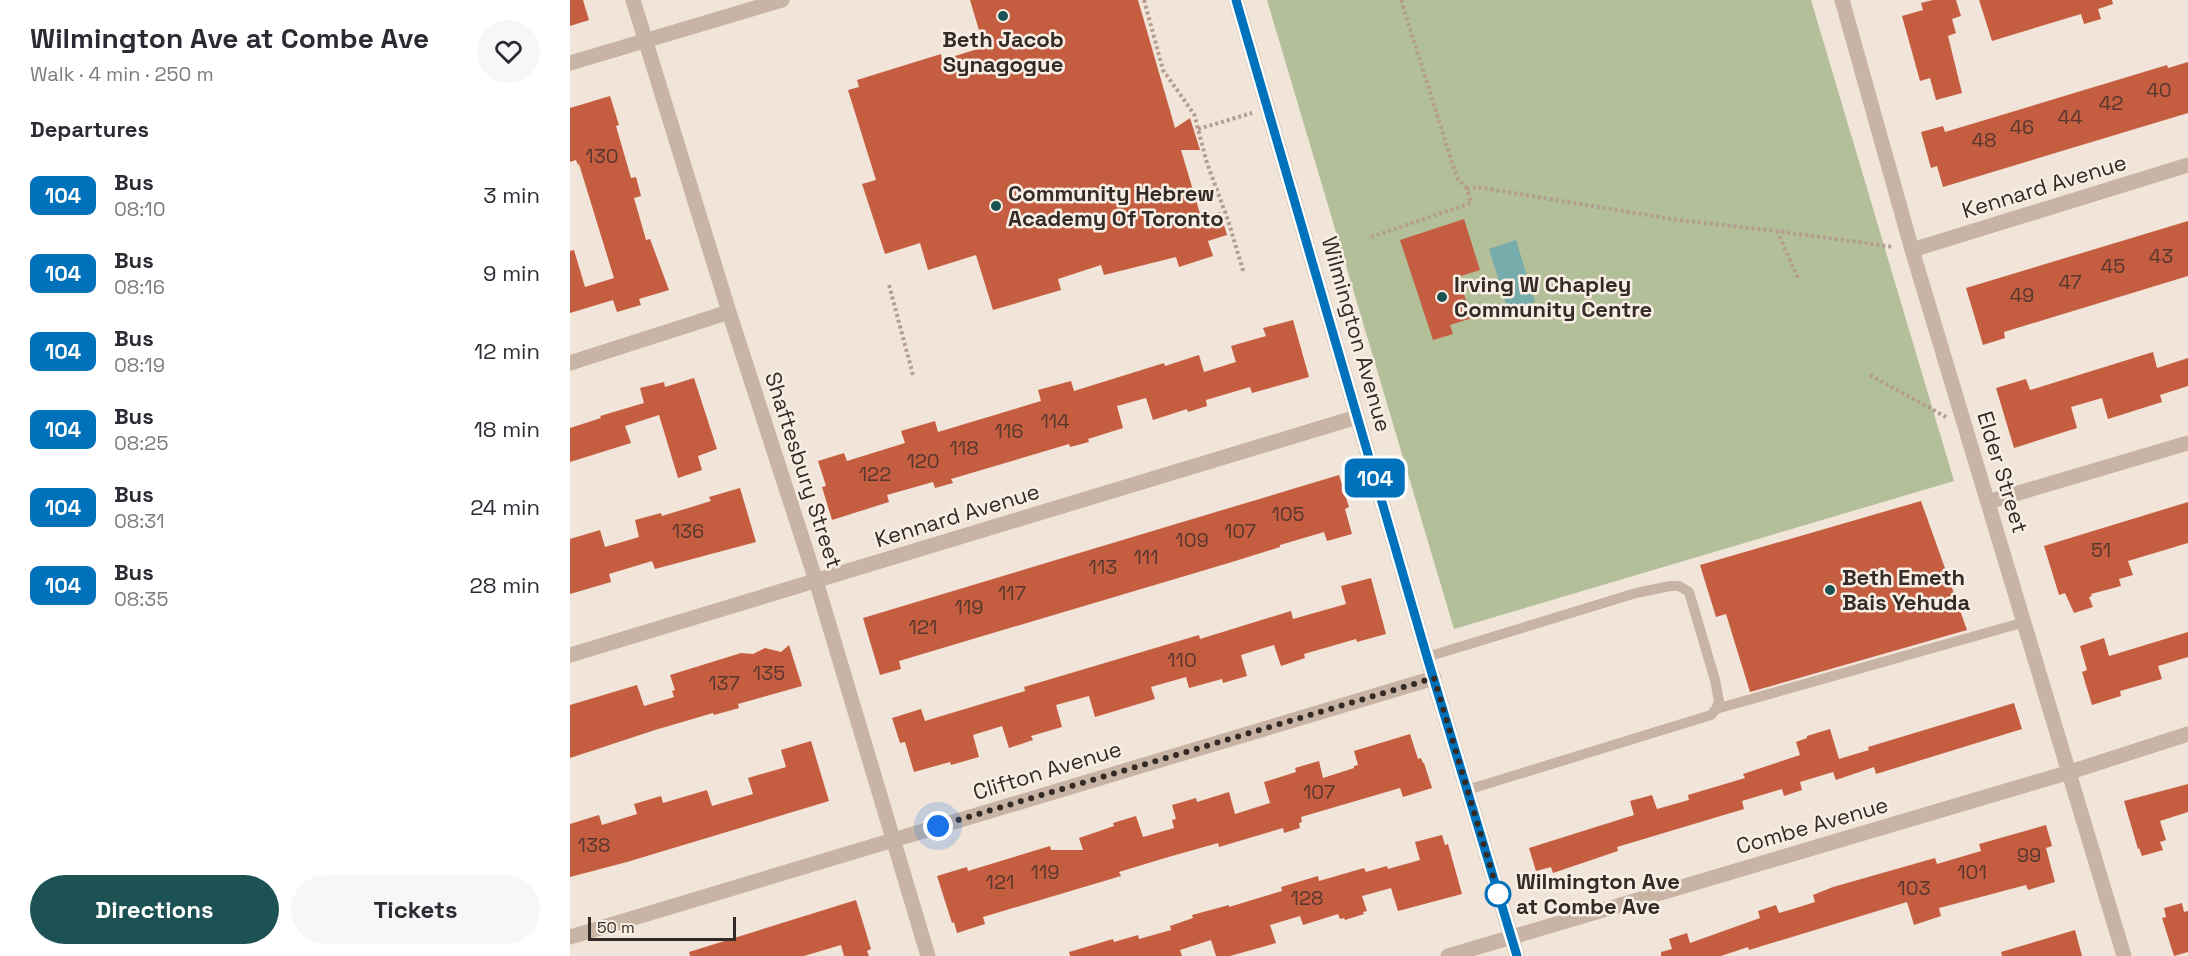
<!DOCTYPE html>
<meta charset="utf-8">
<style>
:root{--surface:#fff;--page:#f7f7f7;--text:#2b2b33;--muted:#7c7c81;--accent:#1c5254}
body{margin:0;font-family:"Space Grotesk",sans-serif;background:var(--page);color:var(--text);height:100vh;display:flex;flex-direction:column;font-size:22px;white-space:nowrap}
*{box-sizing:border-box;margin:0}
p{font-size:20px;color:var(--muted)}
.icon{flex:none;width:33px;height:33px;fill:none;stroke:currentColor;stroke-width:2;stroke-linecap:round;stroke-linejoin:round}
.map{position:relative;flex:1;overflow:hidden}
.details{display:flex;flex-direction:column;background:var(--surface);width:570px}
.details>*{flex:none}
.badge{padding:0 12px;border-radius:9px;font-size:21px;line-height:39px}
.scale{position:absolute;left:18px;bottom:15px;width:148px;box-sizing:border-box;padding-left:6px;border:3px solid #342a26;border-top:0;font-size:16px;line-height:21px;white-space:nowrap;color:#342a26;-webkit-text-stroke:4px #f9eee4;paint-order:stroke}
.you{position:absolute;width:30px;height:30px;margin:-15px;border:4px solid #fff;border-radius:50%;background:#1a73e8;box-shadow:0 0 0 9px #1a73e833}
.map>.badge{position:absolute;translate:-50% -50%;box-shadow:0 0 0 3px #fff}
h2{padding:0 30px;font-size:22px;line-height:54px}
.round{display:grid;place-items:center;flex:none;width:63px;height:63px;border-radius:32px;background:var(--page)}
.overview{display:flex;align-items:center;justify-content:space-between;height:102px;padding:0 30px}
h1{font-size:28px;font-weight:800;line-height:45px}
.button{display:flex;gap:12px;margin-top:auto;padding:12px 30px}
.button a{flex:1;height:69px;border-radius:36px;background:var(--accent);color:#fff;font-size:24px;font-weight:800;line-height:69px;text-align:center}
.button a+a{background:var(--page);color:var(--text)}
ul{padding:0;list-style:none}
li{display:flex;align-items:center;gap:18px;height:78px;padding:0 30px}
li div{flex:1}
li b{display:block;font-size:22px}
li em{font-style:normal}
li .badge{min-width:66px;font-weight:700;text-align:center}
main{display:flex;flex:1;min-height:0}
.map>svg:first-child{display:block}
</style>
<main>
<section class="details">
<div class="overview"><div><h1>Wilmington Ave at Combe Ave</h1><p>Walk · 4 min · 250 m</p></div><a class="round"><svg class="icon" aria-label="heart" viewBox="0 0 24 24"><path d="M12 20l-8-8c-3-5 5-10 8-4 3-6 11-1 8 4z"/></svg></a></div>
<h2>Departures</h2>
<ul>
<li><span class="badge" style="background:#0072bc;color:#fff">104</span><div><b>Bus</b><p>08:10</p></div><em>3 min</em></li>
<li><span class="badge" style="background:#0072bc;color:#fff">104</span><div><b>Bus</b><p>08:16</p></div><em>9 min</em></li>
<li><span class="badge" style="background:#0072bc;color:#fff">104</span><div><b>Bus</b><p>08:19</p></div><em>12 min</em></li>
<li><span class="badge" style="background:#0072bc;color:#fff">104</span><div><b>Bus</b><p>08:25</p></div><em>18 min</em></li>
<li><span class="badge" style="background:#0072bc;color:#fff">104</span><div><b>Bus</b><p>08:31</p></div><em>24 min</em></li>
<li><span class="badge" style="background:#0072bc;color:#fff">104</span><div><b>Bus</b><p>08:35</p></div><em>28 min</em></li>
</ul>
<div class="button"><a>Directions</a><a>Tickets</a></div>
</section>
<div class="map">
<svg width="1618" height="956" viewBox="0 0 1618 956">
<rect width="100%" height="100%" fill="#f1e4d8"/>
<path fill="#b3bf98" d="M697,0h544l143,481 -500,148z"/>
<path fill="#77acad" d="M946,240l19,62 -27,8 -19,-61z"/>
<path fill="#c55e41" d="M0,0h13l6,20 -19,6z
M400,0h168l37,128 15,-10 10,32h-19l20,67 19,-5 7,23 -19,6 5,15 -34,11 -3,-10 -72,18 -3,-10 -43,14 3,11 -68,20 -17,-55 -48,15 -8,-27 -35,11 -23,-70 14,-4 -28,-90 11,-3 -2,-7 84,-26 1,6 42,-13z
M1363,0h23l5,16 -9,3 4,14 -8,3 14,57 -26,7 -6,-22 -10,3 -18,-65 21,-6 -2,-7z
M1409,0h133l1,4 -15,5 3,10 -17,5 -3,-10 -89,27z
M1618,62v51l-245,74 -6,-21 -6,2 -10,-36 22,-6 2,6 222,-67 1,3z
M40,96l9,29 -3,1 15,52 5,-1 5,19 -7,2 12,42 4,-1 19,51 -30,9 2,6 -24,7 -4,-12 -43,13v-62l4,-1 11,37 29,-9 -35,-114 -1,1 -2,-5 -6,2v-54z
M894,219l16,51 -22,7 14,41 -22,7 3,9 -20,6 -33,-100z
M1618,221v55l-184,56 1,6 -22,7 -17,-57z
M723,320l16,57 -57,16 -2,-6 -44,13 1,6 -19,6 -1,-3 -34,11 -7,-22 -29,8 6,22 -35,11 1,3 -19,5 -1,-3 -118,35 2,4 -18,5 -2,-6 -46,13 2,7 -57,18 -10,-33 4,-1 -8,-25 26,-8 3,8 58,-18 -4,-12 34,-10 3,11 103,-31 -3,-11 33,-9 3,10 90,-28 1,3 34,-11 5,17 32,-10 -5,-16 35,-10 -3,-8z
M1583,352l4,16 31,-10v28l-28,9 2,7 -54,17 -6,-21 -31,9 6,21 -63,20 -18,-60 30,-9 4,11z
M124,378l23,71 -19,7 4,14 -24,8 -19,-63 -34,11 6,17 -61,19v-34l31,-10 -1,-2 44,-13 -4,-15 24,-6 1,5z
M769,475l10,32 -4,2 7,25 -25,7 -3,-9 -44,13v2l-48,15 -333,99 2,8 -21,6 -17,-57z
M170,488l16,54 -101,27 -3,-8 -43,13 2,8 -41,12v-55l30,-9 5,17 34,-10 -4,-17 26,-7 1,3 49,-15 -2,-4z
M1351,501l46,129 -217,62 -24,-78 -10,3 -16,-52z
M1618,502v41l-60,18 5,14 -14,4 2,7 -30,8 1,2 -3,1 4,10 -19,6 -9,-20 -6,2 -15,-49z
M801,578l15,56 -29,8 -1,-3 -52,15 1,4 -24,8 -7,-21 -33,10 6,21 -24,7 -1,-4 -33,9 -3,-11 -35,10 4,12 -60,18 -6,-21 -33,9 6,22 -31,9 2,4 -24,8 -7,-22 -29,9 6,22 -28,8 -1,-3 -36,10 -9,-30 -5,1 -8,-25 29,-9 4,12 100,-30 -1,-4 175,-52 1,4 91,-28 2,8 53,-15 -5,-18z
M1618,632v25l-30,9 4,13 -42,12 1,5 -29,9 -10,-33 5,-2 -7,-24 24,-8 5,18z
M219,645l13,41 -64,18 1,4 -25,7 -1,-2 -58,17 -85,28v-53l67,-20 7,21 30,-9 -2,-6 3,-1 -5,-15 71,-22 12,1 12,-6 16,4z
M1444,703l8,26 -146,45 -2,-7 -38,13 -3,-8 -33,10 2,8 -18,6 -2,-7 -40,12 2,8 -127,38 1,4 -65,22 -2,-6 -15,4 -7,-23 105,-33 -4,-14 22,-6 5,14 32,-9 -1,-5 57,-17 -2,-4 57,-19 -4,-13 11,-4v-2l23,-7 9,30 30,-9 -1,-3z
M840,734l8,25 3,-1 2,5h1l8,25 -29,9 -3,-9 -99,29 1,5 -3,1 1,5 -16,5 -1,-5 -64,19 -1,-4 -53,15 -46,14 2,4 -138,41 2,7 -28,9 -3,-11 -2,1 -15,-47 30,-9 1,4 82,-25 1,4h32l-4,-12 35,-12 -1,-3 23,-7 7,21 31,-9 -2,-8 4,-1 -4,-14 24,-7 1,4 32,-10 6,22 35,-11 -6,-21 32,-10 -1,-4 24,-7 4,17 31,-10v-2l4,-1 -4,-14z
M241,741l18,60 -202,61 -57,15v-53l29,-9 3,10 35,-11 -3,-10 27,-8 2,7 44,-13 5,16 41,-12 -5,-16 38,-11 -5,-17z
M1618,784v28l-28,9 6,19 -6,2 3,8 -21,6 -3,-8 -1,1 -14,-48z
M1476,825l6,21 -6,2 9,34 -27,8 -2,-5 -87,23 2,8 -27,9 -7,-23 -158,48 -1,-3 -27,9h-60v-4l11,-3 -3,-10 18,-6 3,10 70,-25 -2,-7 18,-6 3,8 17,-5 19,-6 -2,-7 20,-8 102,-29 2,6 44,-13 -2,-7z
M872,835l3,10 3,-1 14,50 -64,17 -7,-23 -29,8 5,15 -4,1 1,2 -19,6 -1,-2 -4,1 -2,-5 -35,11 -3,-9 -30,9 6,18 -46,13h-14l-5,-16 -31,10 2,6h-112l-1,-4 44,-13 1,3 24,-7 1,4 32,-9 -1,-4 23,-8 -1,-3 37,-10v2l53,-16 -1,-4 37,-11 1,5 45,-13 2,4 21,-6 1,3 32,-9 -5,-18z
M286,900l15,49 -4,2 2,5h-25l-3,-11 -37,11h-114l-1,-4z
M1612,903l2,9 4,-1v41l-14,4 -12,-38 4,-1 -2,-9z
M1505,930l7,26h-80l-1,-4z"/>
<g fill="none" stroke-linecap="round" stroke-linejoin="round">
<path stroke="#b49d8e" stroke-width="4" stroke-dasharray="3 3" stroke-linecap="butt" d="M574,0l19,70 31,44 13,49 21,57 16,54
M831,0l56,178 10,11
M628,129l54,-16
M1207,231l21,47
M801,237l100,-34 -4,-14 10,-2 201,33 99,11 117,16
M319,285l24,90
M1300,375l76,42"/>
<path stroke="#c8b4a4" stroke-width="10" d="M857,657l209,-64 34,-7h9l10,6 26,88 4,21 -3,8 -5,6 -244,75
M1146,709l309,-87"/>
<path stroke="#c8b4a4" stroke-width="15" d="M63,0l96,312 87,269 112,375
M666,0l191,657 90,299
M1272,0l70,250 212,706
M1342,250l276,-85
M0,363l159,-51
M1418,502l200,-59
M0,655l787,-238
M0,937l864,-259
M878,956l622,-184 118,-38"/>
<path stroke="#c8b4a4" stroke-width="15" d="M0,63l212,-63"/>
</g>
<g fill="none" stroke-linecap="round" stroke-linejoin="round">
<g stroke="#fff" stroke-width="14">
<path id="line" d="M666,0l191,657 90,299"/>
</g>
<use href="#line" stroke="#0072bc" stroke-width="9"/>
<path stroke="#342a26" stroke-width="6" stroke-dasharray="0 10.8" d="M368,826l496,-148 65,218 -1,-2"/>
</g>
<g fill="#1c5254" stroke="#f9eee4" stroke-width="2">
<circle cx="433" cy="16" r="6"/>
<circle cx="426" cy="206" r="6"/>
<circle cx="872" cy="297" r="6"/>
<circle cx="1260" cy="590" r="6"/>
</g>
<circle fill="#fff" stroke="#0072bc" stroke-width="3" cx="928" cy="894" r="12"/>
<g text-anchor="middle" stroke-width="5" stroke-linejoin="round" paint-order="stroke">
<g font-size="20" fill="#58372d">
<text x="1589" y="97">40</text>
<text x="1541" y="110">42</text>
<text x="1500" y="124">44</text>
<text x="1452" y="134">46</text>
<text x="1414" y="147">48</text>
<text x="32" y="163">130</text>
<text x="1591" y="263">43</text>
<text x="1543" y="273">45</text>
<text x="1500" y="289">47</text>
<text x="1452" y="302">49</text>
<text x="485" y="428">114</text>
<text x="439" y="438">116</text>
<text x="394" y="455">118</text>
<text x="353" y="468">120</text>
<text x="305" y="481">122</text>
<text x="718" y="521">105</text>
<text x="118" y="538">136</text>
<text x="670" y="538">107</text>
<text x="622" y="547">109</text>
<text x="1531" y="557">51</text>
<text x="576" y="564">111</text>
<text x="533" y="574">113</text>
<text x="442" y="600">117</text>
<text x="399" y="614">119</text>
<text x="353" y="634">121</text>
<text x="612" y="667">110</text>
<text x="199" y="680">135</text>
<text x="154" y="690">137</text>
<text x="749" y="799">107</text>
<text x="24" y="852">138</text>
<text x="1459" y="862">99</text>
<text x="475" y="879">119</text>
<text x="1402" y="879">101</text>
<text x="430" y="889">121</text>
<text x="1344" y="895">103</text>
<text x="737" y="905">128</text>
</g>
<g font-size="22" font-weight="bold" fill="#342a26" stroke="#f9eee4" text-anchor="start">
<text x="433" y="47" text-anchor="middle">Beth Jacob<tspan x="433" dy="25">Synagogue</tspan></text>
<text x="438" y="201">Community Hebrew<tspan x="438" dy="25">Academy Of Toronto</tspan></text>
<text x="884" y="292">Irving W Chapley<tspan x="884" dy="25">Community Centre</tspan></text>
<text x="1272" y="585">Beth Emeth<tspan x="1272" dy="25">Bais Yehuda</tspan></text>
</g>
<g font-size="22" fill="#342a26" stroke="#f9eee4">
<text transform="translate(1474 186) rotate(-17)" y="8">Kennard Avenue</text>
<text transform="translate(787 334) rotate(74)" y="8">Wilmington Avenue</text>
<text transform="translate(234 470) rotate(72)" y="8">Shaftesbury Street</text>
<text transform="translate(1433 472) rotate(73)" y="8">Elder Street</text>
<text transform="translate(387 515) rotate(-17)" y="8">Kennard Avenue</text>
<text transform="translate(477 770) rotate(-17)" y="8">Clifton Avenue</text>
<text transform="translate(1242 825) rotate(-16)" y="8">Combe Avenue</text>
</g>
<g font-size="22" font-weight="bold" fill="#342a26" stroke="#f9eee4" text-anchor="start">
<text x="946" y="889">Wilmington Ave<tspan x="946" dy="25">at Combe Ave</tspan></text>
</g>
</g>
</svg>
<div class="scale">50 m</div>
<div class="you" style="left:368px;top:826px"></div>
<b class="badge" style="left:805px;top:478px;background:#0072bc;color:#fff">104</b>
</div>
</main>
